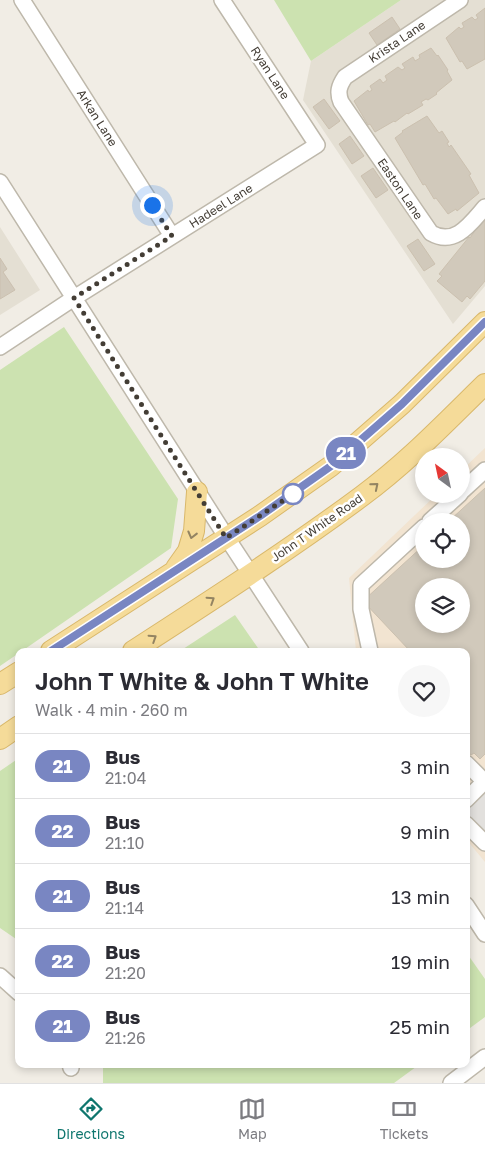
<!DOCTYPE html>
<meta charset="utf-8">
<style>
:root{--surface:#fff;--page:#f7f7f7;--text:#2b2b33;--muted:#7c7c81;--line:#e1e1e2;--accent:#0f766e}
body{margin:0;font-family:"Golos Text",sans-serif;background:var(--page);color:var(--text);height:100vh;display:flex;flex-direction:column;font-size:19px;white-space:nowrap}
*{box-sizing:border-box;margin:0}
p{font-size:16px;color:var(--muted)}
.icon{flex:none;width:28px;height:28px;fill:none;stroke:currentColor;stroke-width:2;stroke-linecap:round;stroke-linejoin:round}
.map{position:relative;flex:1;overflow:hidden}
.sheet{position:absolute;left:15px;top:648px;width:455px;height:420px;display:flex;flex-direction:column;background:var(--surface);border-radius:10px;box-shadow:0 2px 8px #0003}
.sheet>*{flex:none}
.badge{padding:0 10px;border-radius:16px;font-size:18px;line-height:32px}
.needle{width:32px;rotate:327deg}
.buttons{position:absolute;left:415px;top:448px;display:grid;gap:10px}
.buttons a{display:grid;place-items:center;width:55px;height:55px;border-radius:50%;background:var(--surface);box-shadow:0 2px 8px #0003;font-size:25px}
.you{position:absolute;width:25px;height:25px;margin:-12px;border:4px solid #fff;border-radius:50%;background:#1a73e8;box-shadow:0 0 0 8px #1a73e833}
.map>.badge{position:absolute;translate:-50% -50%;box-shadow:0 0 0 2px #fff}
.round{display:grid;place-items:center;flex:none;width:52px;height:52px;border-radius:26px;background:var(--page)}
.headline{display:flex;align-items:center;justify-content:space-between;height:85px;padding:0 20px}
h1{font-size:24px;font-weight:600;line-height:38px}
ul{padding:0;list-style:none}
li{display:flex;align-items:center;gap:15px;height:65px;padding:0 20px;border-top:1px solid var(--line)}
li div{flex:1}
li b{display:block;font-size:19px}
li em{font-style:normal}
li .badge{min-width:55px;font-weight:700;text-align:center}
.menu{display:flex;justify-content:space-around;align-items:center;height:70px;border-top:1px solid var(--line);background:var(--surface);font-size:14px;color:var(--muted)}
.menu a{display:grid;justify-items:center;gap:2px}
.menu .current{color:var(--accent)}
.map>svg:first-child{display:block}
</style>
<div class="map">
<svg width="485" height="1083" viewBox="0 0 485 1083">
<rect width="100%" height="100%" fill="#f1ede5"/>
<path fill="#e4dfd3" d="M401,0h84v286l-32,38 -150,-224 8,-39z
M0,227l40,63 -40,25z"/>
<path fill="#f2e4d1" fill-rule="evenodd" d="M485,448v414l-19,-23v-188h-110l-7,-73 88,-84h24v-23zM424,521h37v38h-37zM424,586h37v38h-37z"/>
<path fill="#cce2b0" d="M274,0h127l-90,61z
M64,327l114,172 -7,49 -149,103h-3v2l-19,13v-296z
M235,615l25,36h-80z
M19,758v183l-19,-13v-157z
M466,952l19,27v38l-19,14z
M103,1064h317l-26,19h-291z"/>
<path fill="#e2e0dd" d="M485,793v56l-19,-16v-23z"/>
<path fill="#d1c9bb" stroke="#cbc0af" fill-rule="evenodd" d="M485,8v51l-18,10 -5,-8 -2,1 -14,-24 13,-11 2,2 3,-2 -2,-4 10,-6 3,3 3,-2 -2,-3z
M392,17l8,12 -23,16 -8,-12z
M431,48l6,8 1,-1 10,15 -1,1 5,9 -16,13 1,1 -9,6 -2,-1 -5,3 2,3 -15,9 -1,-1 -12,9 -1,-1 -19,11 -5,-8 -2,1 -14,-24 14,-11 1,2 3,-2 -2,-4 10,-7 3,4 4,-3 -2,-4 13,-9 4,3 3,-2 -3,-4 11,-7 2,4 5,-3 -1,-3z
M324,99l16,22 -11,8 -16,-22z
M427,116l12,17 3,-2 7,11 -2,1 2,4 2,-2 20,29 -2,1 10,18 -22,18 -1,-2 -8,5 -12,-16 -2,1 -9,-15 -2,1 -28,-47 8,-6 -1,-1z
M350,136l14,20 -12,8 -13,-20z
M373,168l15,22 -12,8 -15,-22z
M485,219v62l-15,18 -3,-3 -5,6 -25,-21 5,-5 -3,-2 30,-37 1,1 10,-15 1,1z
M418,239l17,25 -11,7 -17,-25z
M0,258l7,11 -4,3 12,18 -15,9z
M485,488v266l-5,5 -6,-6 -3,2 -5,-6v-98h-56l-47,-50 61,-56v14h37v-38h-12zM424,586h37v38h-37z"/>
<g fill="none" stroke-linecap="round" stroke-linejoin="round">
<g stroke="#beb8ab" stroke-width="18">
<path id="minor" d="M22,0l150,236
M460,0l-115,77c-6,9 -8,15 -4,25l90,131c24,14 40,-10 54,-26
M0,182l227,356 74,113
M0,347l74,-49 243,-153 -95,-145
M461,492l24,-22
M430,521l30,-27
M370,651l-9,-42v-24l63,-58
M466,763l19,19
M466,800l19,-19
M466,824l19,19
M466,905l19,29
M0,976l19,17
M70,1064l1,4
M451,1083l34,-26"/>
</g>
<g stroke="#d9b86b" stroke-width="22">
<path id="major" d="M176,568l12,-17 6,-20 3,-39
M51,651l209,-135 71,-50 71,-62 83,-82
M133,651c77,-50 155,-100 229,-155 45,-33 83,-73 123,-112
M0,684l19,-12
M0,739l19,-13"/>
</g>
<use href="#minor" stroke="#fff" stroke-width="15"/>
<use href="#major" stroke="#f5db99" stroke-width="20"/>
</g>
<defs><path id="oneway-chevron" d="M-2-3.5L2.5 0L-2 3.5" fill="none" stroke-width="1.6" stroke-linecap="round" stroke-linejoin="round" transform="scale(1.25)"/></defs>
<g stroke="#938462">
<use href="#oneway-chevron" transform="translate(375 486) rotate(-40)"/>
<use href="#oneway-chevron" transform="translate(192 535) rotate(104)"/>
<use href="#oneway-chevron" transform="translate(211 600) rotate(-33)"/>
<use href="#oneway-chevron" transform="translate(153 638) rotate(-33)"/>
</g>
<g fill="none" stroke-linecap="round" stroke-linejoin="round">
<g stroke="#fff" stroke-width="11">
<path id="line" d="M51,651l209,-135 71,-50 71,-62 83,-82"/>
</g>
<use href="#line" stroke="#7986c2" stroke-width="8"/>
<path stroke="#433d35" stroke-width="5" stroke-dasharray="0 9" d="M152,205l20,31 -98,62 152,240 70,-46 -3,2"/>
</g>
<circle fill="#fff" stroke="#7986c2" stroke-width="2.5" cx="293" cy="494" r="10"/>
<g text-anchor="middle" stroke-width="5" stroke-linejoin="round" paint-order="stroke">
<g font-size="12" fill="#433d35" stroke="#fff">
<text transform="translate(397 42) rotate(-34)" y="4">Krista Lane</text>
<text transform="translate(270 73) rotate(57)" y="4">Ryan Lane</text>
<text transform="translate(97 118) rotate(58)" y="4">Arkan Lane</text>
<text transform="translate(400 189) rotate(56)" y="4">Easton Lane</text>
<text transform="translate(221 206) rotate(-32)" y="4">Hadeel Lane</text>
<text transform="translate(317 528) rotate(-35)" y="4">John T White Road</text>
</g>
</g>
</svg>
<div class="buttons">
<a><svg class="needle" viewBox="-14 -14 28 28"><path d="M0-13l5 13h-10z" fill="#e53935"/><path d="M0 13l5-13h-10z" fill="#7c7c81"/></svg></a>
<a><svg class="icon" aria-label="locate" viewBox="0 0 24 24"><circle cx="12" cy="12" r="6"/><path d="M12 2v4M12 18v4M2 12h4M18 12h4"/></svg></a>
<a><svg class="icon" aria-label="layers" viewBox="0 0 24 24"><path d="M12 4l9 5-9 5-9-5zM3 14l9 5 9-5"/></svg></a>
</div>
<div class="you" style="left:152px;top:205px"></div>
<b class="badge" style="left:346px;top:453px;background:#7986c2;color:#fff">21</b>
<section class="sheet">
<div class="headline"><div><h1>John T White &amp; John T White</h1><p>Walk · 4 min · 260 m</p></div><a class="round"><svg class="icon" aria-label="heart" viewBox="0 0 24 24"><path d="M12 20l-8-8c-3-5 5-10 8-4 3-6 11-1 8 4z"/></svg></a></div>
<ul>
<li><span class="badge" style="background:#7986c2;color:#fff">21</span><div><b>Bus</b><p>21:04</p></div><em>3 min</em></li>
<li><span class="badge" style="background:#7986c2;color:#fff">22</span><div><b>Bus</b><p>21:10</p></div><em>9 min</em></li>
<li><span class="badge" style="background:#7986c2;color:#fff">21</span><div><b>Bus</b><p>21:14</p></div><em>13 min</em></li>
<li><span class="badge" style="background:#7986c2;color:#fff">22</span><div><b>Bus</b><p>21:20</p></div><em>19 min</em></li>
<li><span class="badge" style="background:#7986c2;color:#fff">21</span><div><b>Bus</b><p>21:26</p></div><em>25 min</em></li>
</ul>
</section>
</div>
<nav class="menu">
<a class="current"><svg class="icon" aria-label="directions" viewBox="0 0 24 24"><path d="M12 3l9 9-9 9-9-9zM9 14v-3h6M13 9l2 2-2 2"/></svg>Directions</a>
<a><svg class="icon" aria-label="map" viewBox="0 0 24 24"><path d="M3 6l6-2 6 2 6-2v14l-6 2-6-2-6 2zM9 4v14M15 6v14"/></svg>Map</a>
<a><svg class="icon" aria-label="tickets" viewBox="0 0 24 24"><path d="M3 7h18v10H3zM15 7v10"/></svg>Tickets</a>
</nav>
